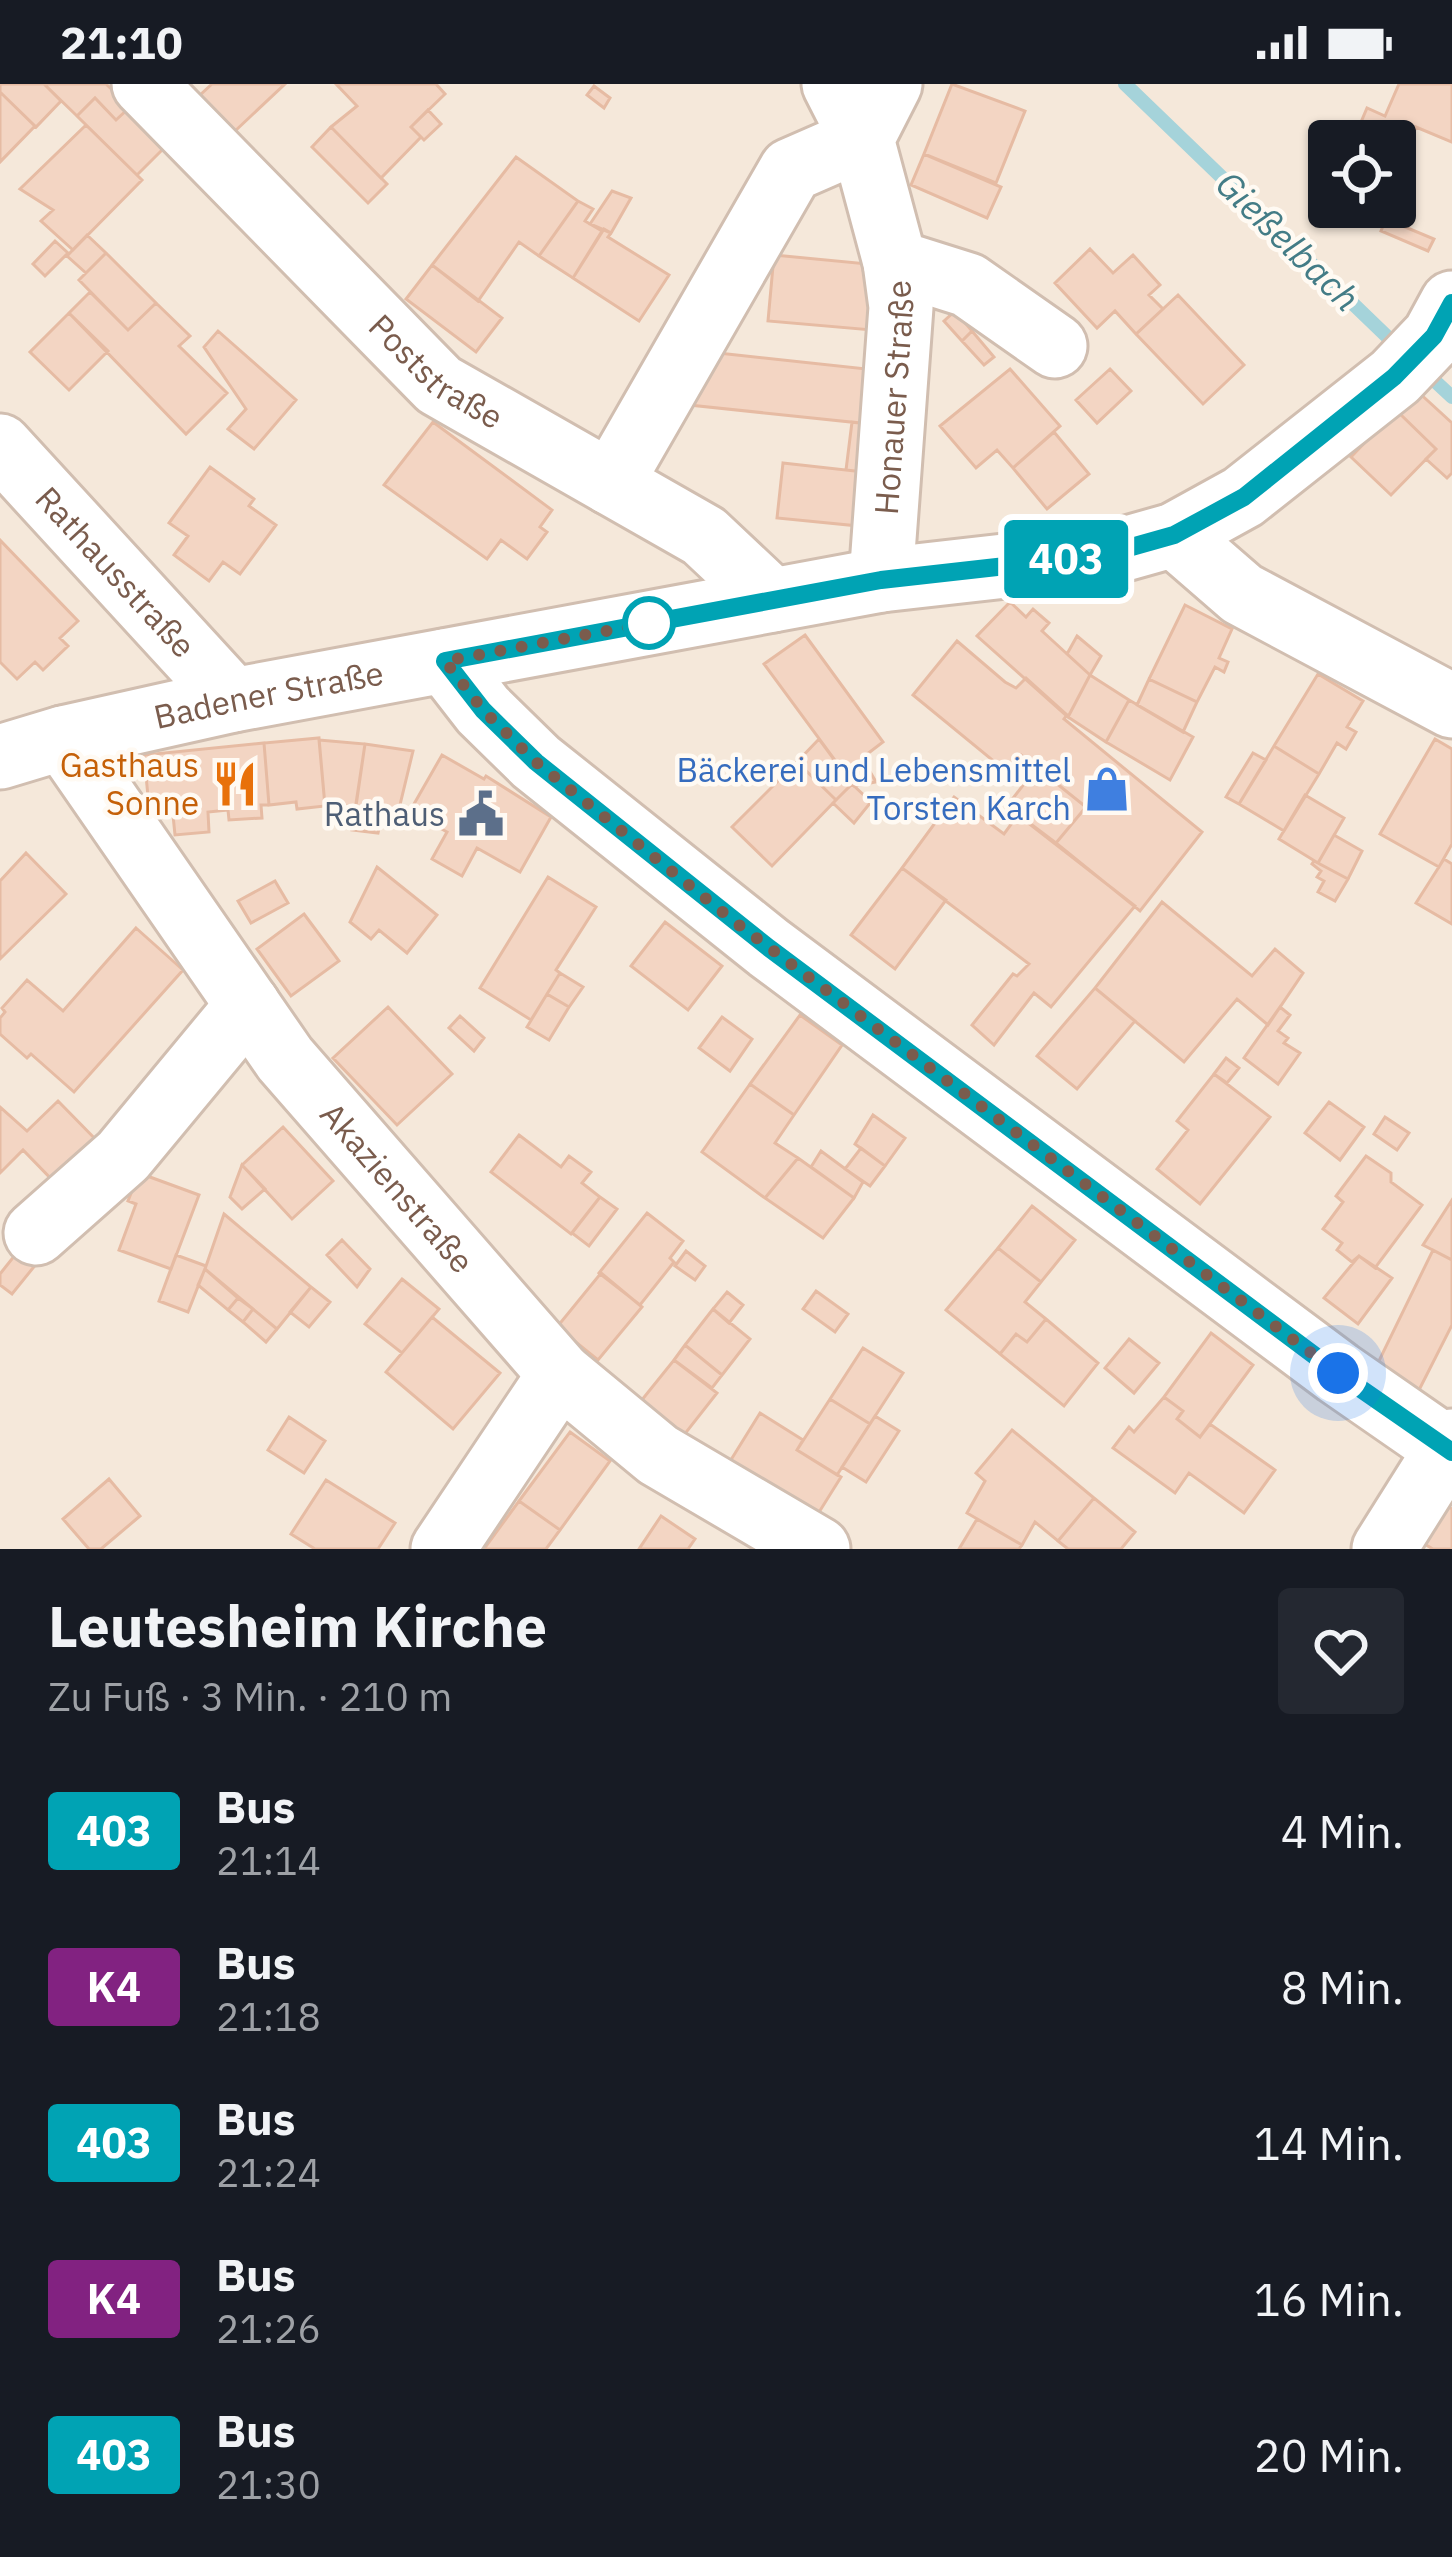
<!DOCTYPE html>
<html lang="de">
<meta charset="utf-8">
<style>
:root{--surface:#171b24;--page:#242831;--text:#f1f3f6;--muted:#9ea1a6}
body{margin:0;font-family:"IBM Plex Sans",sans-serif;background:var(--page);color:var(--text);height:100vh;display:flex;flex-direction:column;font-size:45px;white-space:nowrap}
*{box-sizing:border-box;margin:0}
p{font-size:39px;color:var(--muted)}
.icon{flex:none;width:66px;height:66px;fill:none;stroke:currentColor;stroke-width:2;stroke-linecap:round;stroke-linejoin:round}
.map{position:relative;height:1465px;overflow:hidden}
.side{display:flex;flex-direction:column;background:var(--surface);flex:1}
.side>*{flex:none}
.badge{padding:0 24px;border-radius:9px;font-size:42px;line-height:78px}
.tools{position:absolute;left:1308px;top:36px;display:grid;gap:24px}
.tools a{display:grid;place-items:center;width:108px;height:108px;border-radius:12px;background:var(--surface);box-shadow:0 3px 9px #0004;font-size:60px}
.you{position:absolute;width:60px;height:60px;margin:-30px;border:9px solid #fff;border-radius:50%;background:#1a73e8;box-shadow:0 0 0 18px #1a73e833}
.map>.badge{position:absolute;translate:-50% -50%;box-shadow:0 0 0 6px #fff}
.round{display:grid;place-items:center;flex:none;width:126px;height:126px;border-radius:12px;background:var(--page)}
.summary{display:flex;align-items:center;justify-content:space-between;height:204px;padding:0 48px}
h1{font-size:57px;font-weight:700;line-height:90px}
ul{padding:0;list-style:none}
li{display:flex;align-items:center;gap:36px;height:156px;padding:0 48px}
li div{flex:1}
li b{display:block;font-size:45px}
li em{font-style:normal}
li .badge{min-width:132px;font-weight:700;text-align:center}
.status{display:flex;justify-content:space-between;align-items:center;height:84px;padding:0 60px;background:var(--surface);direction:ltr}
.status svg{height:33px;fill:currentColor}
.map>svg:first-child{display:block}
</style>
<div class="status"><b>21:10</b><svg viewBox="0 0 49 12"><path d="M0 12V9h3v3zM5 12V6h3v6zM10 12V3h3v9zM15 12V0h3v12zM26 1h20v11H26zM47 4h2v5h-2z"/></svg></div>
<div class="map">
<svg width="1452" height="1465" viewBox="0 0 1452 1465">
<rect width="100%" height="100%" fill="#fdf6ec"/>
<path fill="#f5e8da" fill-rule="evenodd" d="M0,0h1452v1465h-1452zM1329,57h66v66h-66z"/>
<g fill="none" stroke-linecap="round" stroke-linejoin="round">
<path stroke="#a5d3da" stroke-width="14" d="M1125,0l277,267
M1423,286l29,27"/>
</g>
<path fill="#f3d5c3" stroke="#e6bba3" stroke-width="3" d="M0,0h44l17,17 -25,26 -36,-35z
M44,0h62l24,23 -14,13 -21,-22 -18,18z
M212,0h73l-51,48 -35,-36z
M336,0h100l9,10 -34,33 10,10 -40,41 -50,-51 26,-21z
M952,0l73,27 -29,72 -72,-29z
M1399,0h53v58l-36,-15 -21,50v-36h-42l14,-33 18,8z
M594,2l16,12 -6,10 -17,-13z
M0,8l35,34 -35,36z
M95,14l21,22 14,-13 37,38 -30,30 -60,-59z
M428,26l13,14 -17,16 -13,-13z
M86,41l56,55 -69,70 -32,-29 12,-11 -33,-21z
M331,43l56,57 -19,19 -56,-56z
M924,70l77,33 -14,31 -76,-33z
M516,73l62,44 -39,55 -20,-14 -41,59 -46,-36z
M612,107l19,7 -20,35 -21,-9z
M578,117l15,8 -8,12 17,10 -29,47 -34,-22z
M1386,135l48,20 -6,12 -47,-20z
M604,145l7,4 -3,4 61,38 -30,46 -66,-43z
M87,151l19,18 -20,20 -19,-17z
M55,157l13,12 -23,23 -12,-12z
M1090,165l23,24 20,-18 27,30 -11,10 14,14 -27,25 -21,-23 -18,17 -42,-45z
M106,169l50,50 -28,27 -49,-50z
M774,171l115,11 -6,65 -115,-10z
M432,181l70,53 -26,34 -70,-53z
M90,208l38,38 28,-27 34,33 -11,10 48,47 -41,41 -117,-121z
M1178,211l66,70 -41,39 -67,-70z
M955,227l17,20 -10,10 -18,-20z
M69,229l39,38 -39,39 -39,-38z
M218,247l78,69 -42,49 -26,-20 18,-20 -42,-62z
M972,247l22,26 -10,8 -22,-24z
M700,267l176,19 -6,54 -200,-21z
M1010,285l50,57 -47,42 -16,-18 -21,18 -36,-42z
M1110,285l21,22 -34,32 -21,-23z
M1416,306l36,33v50l-5,5 -21,-19 10,-10 -40,-39z
M1396,326l40,39 -45,46 -40,-38z
M433,338l119,88 -12,17 7,5 -20,27 -26,-19 -14,19 -103,-74z
M852,338l18,2 -6,48 -18,-2z
M1054,348l35,42 -42,35 -34,-41z
M783,379l81,9 -5,54 -82,-8z
M210,383l44,32 -5,7 27,19 -36,49 -17,-12 -14,19 -35,-26 14,-19 -19,-13z
M0,456l78,81 -18,17 8,8 -25,24 -8,-8 -18,17 -17,-17z
M1010,518l16,15 7,-8 16,14 -7,8 48,44 -22,42 -91,-81z
M1185,521l47,24 -13,29 9,4 -4,10 -9,-5 -18,35 -48,-23z
M805,551l78,107 -21,16 14,24 -22,4 -90,-122z
M1077,552l24,20 -11,19 -23,-21z
M957,557l48,41 11,6 10,-10 41,37 -3,4 138,113 -62,79 -84,-68 30,-36 -65,-52 -14,17 -94,-77z
M1318,590l45,27 -16,26 9,5 -10,17 -9,-6 -18,31 -45,-28z
M1090,591l39,25 -23,42 -38,-25z
M1149,595l48,23 -14,30 -46,-27z
M1129,616l64,37 -23,43 -64,-38z
M319,654l6,68 -28,3 -1,-7 -27,3 -5,-62z
M819,655l33,45 -16,16 -39,-38z
M1435,655l17,10v95l-13,23 -59,-33z
M319,656l46,4 -9,62h-31z
M264,659l5,62h-8l1,13 -33,2 -1,-10 -20,2 1,20 -34,3 -2,-20 -23,2 -6,-62z
M365,660l48,7 -15,62 -15,-3 -5,23 -26,-3z
M1274,662l45,28 -35,57 -45,-27z
M1253,669l13,7 -27,44 -13,-7z
M442,671l42,24 2,-3 65,41 -31,55 -43,-24 -15,28 -30,-17 15,-27 -37,-21z
M1021,671l65,52 -30,36 -49,-37 17,-22 -17,-12z
M797,678l39,38 -64,66 -40,-39z
M852,700l19,18 -17,21 -21,-20z
M1305,711l39,23 -26,45 -39,-24z
M954,713l50,37 14,-19 117,91 -84,101 -17,-14 -40,52 -22,-20 41,-51 4,2 12,-12 -127,-96z
M1334,751l28,16 -14,28 -30,-16z
M26,769l40,41 -66,65v-78z
M1444,775l8,5v60l-36,-21z
M1314,777l34,18 -13,22 -17,-9 6,-11 -7,-4 4,-6 -9,-7z
M377,783l60,48 -30,38 -28,-23 -8,9 -21,-17z
M902,784l44,32 -51,69 -44,-34z
M548,793l48,30 -40,63 4,3 -29,47 -51,-32z
M275,797l13,22 -37,20 -13,-22z
M1162,818l90,74 23,-27 28,24 -35,52 -31,-26 -53,63 -89,-74z
M304,830l35,47 -48,35 -34,-47z
M665,838l57,44 -34,44 -57,-44z
M136,844l47,42 -109,122 -43,-38 -4,4 -27,-24v-16l5,-6 -3,-4 25,-28 36,31z
M560,889l23,14 -14,20 -22,-13z
M1095,904l40,33 -58,68 -40,-33z
M547,910l22,13 -20,33 -22,-13z
M388,923l64,67 -55,51 -64,-67z
M1280,923l10,8 -12,16 10,7 -4,5 16,10 -22,31 -34,-26z
M800,931l42,30 -48,70 -44,-31z
M460,932l24,22 -10,13 -25,-23z
M722,933l30,22 -22,32 -31,-23z
M1226,974l13,10 -12,15 -13,-9z
M1214,990l56,43 -70,87 -43,-35 31,-39 -11,-9z
M750,1000l44,31 -19,28 23,15 -33,40 -63,-46z
M58,1017l47,48 -42,42 -40,-41 -23,23v-66l27,24z
M1329,1018l35,25 -24,33 -35,-27z
M873,1031l32,23 -20,28 -30,-22z
M1385,1033l24,16 -12,17 -23,-16z
M283,1043l50,54 -41,38 -50,-54z
M519,1051l42,32 8,-11 22,16 -9,11 18,14 -29,37 -80,-62z
M861,1064l24,18 -15,20 -25,-17z
M821,1067l42,31 -9,16 -43,-31z
M1366,1072l25,17v9l31,23 -47,63 -16,-12 -7,6 -15,-12 5,-7 -19,-14 20,-27 -7,-6z
M798,1074l56,40 -31,40 -58,-40z
M242,1081l23,24 -23,20 -12,-12z
M139,1089l60,22 -28,74 -52,-19 17,-46 -8,-3z
M600,1113l17,12 -28,37 -17,-13z
M1452,1116v60l-29,-15z
M1032,1122l43,34 -34,42 -43,-34z
M647,1129l36,28 -13,17 4,4 -34,43 -41,-32z
M224,1130l87,73 -34,42 -72,-60z
M342,1156l28,29 -13,18 -30,-32z
M23,1161l18,13 -29,36 -12,-9v-11z
M998,1164l43,34 -16,20 21,17 -19,23 -11,-8 -16,20 -54,-44z
M1433,1166l19,10v65l-34,67 -44,-21z
M686,1167l19,15 -10,14 -20,-14z
M176,1171l30,11 -18,46 -29,-11z
M1359,1172l33,22 -34,46 -34,-26z
M205,1185l33,29 -10,12 -30,-25z
M601,1189l41,34 -44,53 -41,-33z
M402,1195l37,30 -37,44 -37,-29z
M311,1203l19,15 -21,25 -19,-15z
M816,1207l32,23 -13,18 -32,-23z
M727,1208l16,13 -14,18 -16,-14z
M238,1214l15,11 -10,13 -15,-12z
M253,1225l24,20 -11,13 -23,-20z
M713,1225l37,30 -28,36 -37,-30z
M432,1233l68,56 -47,56 -67,-57z
M1046,1235l52,44 -34,43 -64,-52 16,-20 11,8z
M1211,1249l42,32 -53,72 -23,-18 6,-8 -19,-14z
M1129,1255l30,24 -25,30 -29,-25z
M685,1261l37,30 -10,13 -38,-28z
M863,1264l40,25 -33,51 -40,-25z
M674,1276l43,33 -33,42 -43,-34z
M1164,1313l19,14 -6,8 23,18 10,-13 65,46 -31,43 -55,-40 -14,20 -62,-45 16,-21 5,5z
M830,1315l40,25 -33,51 -40,-25z
M760,1329l43,27 -6,10 44,27 -25,40 -87,-54z
M875,1332l24,15 -33,51 -24,-15z
M289,1333l36,24 -21,32 -36,-23z
M1012,1346l82,68 -36,43 -23,-19 -13,23 -55,-32 18,-32 -9,-8z
M570,1348l40,29 -50,69 -41,-29z
M109,1395l31,37 -39,33h-12l-26,-30z
M326,1396l69,43 -17,26h-63l-24,-15z
M1094,1414l41,34 -14,17h-53l-10,-8z
M519,1417l41,29 -14,19h-62z
M1444,1420l8,5v40h-19l-12,-7z
M661,1432l34,23 -7,10h-49z
M977,1435l45,26 -3,4h-60z"/>
<g fill="none" stroke-linecap="round" stroke-linejoin="round">
<g stroke="#d1beb0" stroke-width="69">
<g id="minor">
<path id="s1" d="M144,0l295,301 265,151 68,64"/>
<path d="M895,178l73,23 87,61"/>
<path id="s2" d="M0,362l233,254"/>
<path d="M611,399l180,-313 71,-31 -28,-55"/>
<path d="M1174,451l68,59 210,112"/>
<path id="s3" d="M881,496l20,-273 -6,-45 -33,-123 28,-55"/>
<path d="M445,577l38,49 53,52 233,186 569,425 114,79"/>
<path id="s4" d="M63,654l222,321 275,315 98,81 160,94"/>
<path id="s5" d="M0,673l63,-19 170,-38 648,-120 222,-25 71,-20 69,-38 152,-120 39,-41 18,-33"/>
<path d="M36,1149l87,-77 125,-151"/>
<path d="M443,1465l117,-175"/>
<path d="M1384,1465l68,-108"/>
</g>
</g>
<use href="#minor" stroke="#fff" stroke-width="63"/>
</g>
<g fill="none" stroke-linecap="round" stroke-linejoin="round">
<g stroke="#fff" stroke-width="27">
<path id="line" d="M1452,219l-18,33 -40,41 -150,120 -70,38 -71,20 -222,25 -436,81 38,49 53,52 233,186 569,425 114,79"/>
</g>
<use href="#line" stroke="#00a3b4" stroke-width="18"/>
<path stroke="#7a5c4d" stroke-width="12" stroke-dasharray="0 21.6" d="M649,539l-204,38 38,49 53,52 199,160 603,451"/>
</g>
<defs>
<g id="restaurant-bare" transform="scale(3.6)"><path d="M-5-6h1v4h1v-4h1v4h1v-4h1v5L-1.5 .5V6h-2V.5L-5-1ZM5-6V6H3V1.5H1.5Q1.5-4 5-6Z" fill="#e8710a" stroke="#fffaf3" stroke-width="2.5" paint-order="stroke"/></g>
<g id="shop-bare" transform="scale(3.6)"><path d="M-5-2.5h2.3a2.7 3.5 0 0 1 5.4 0H5L5.5 6h-11ZM-1.5-2.5h3a1.5 2.3 0 0 0-3 0Z" fill="#3f7fe0" stroke="#fffaf3" stroke-width="2.5" paint-order="stroke"/></g>
<g id="civic-bare" transform="scale(3.6)"><path d="M-.6-6.5H3V-4.5H.6V-3L4-1V1h2V6H-6V1h2V-1L-.6-3ZM-1.2 2.5V6h2.4V2.5Z" fill="#5c6f8a" stroke="#fffaf3" stroke-width="2.5" paint-order="stroke"/></g>
</defs>
<g fill-rule="evenodd">
<use href="#restaurant-bare" x="235" y="700"/>
<use href="#shop-bare" x="1107" y="705"/>
<use href="#civic-bare" x="481" y="730"/>
</g>
<circle fill="#fff" stroke="#00a3b4" stroke-width="6" cx="649" cy="539" r="24"/>
<g text-anchor="middle" stroke-width="9" stroke-linejoin="round" paint-order="stroke">
<g font-size="33" fill="#7a5c4d" stroke="#fffaf3">
<text dy="12" stroke="none"><textPath href="#s1" startOffset="411">Poststraße</textPath></text>
<text dy="12" stroke="none"><textPath href="#s3" startOffset="183">Honauer Straße</textPath></text>
<text dy="12" stroke="none"><textPath href="#s2" startOffset="171">Rathausstraße</textPath></text>
<text dy="12" stroke="none"><textPath href="#s5" startOffset="276">Badener Straße</textPath></text>
<text dy="12" stroke="none"><textPath href="#s4" startOffset="561">Akazienstraße</textPath></text>
</g>
<g font-size="33" fill="#c56008" stroke="#fffaf3" text-anchor="end">
<text x="199" y="693">Gasthaus<tspan x="199" dy="38">Sonne</tspan></text>
</g>
<g font-size="33" fill="#366cbe" stroke="#fffaf3" text-anchor="end">
<text x="1071" y="698">Bäckerei und Lebensmittel<tspan x="1071" dy="38">Torsten Karch</tspan></text>
</g>
<g font-size="33" fill="#4e5e75" stroke="#fffaf3" text-anchor="end">
<text x="445" y="742">Rathaus</text>
</g>
<g font-size="36" font-style="italic" fill="#437c86" stroke="#fffaf3">
<text transform="translate(1288 157) rotate(44)" y="13">Gießelbach</text>
</g>
</g>
</svg>
<div class="tools">
<a><svg class="icon" aria-label="locate" viewBox="0 0 24 24"><circle cx="12" cy="12" r="6"/><path d="M12 2v4M12 18v4M2 12h4M18 12h4"/></svg></a>
</div>
<div class="you" style="left:1338px;top:1289px"></div>
<b class="badge" style="left:1066px;top:475px;background:#00a3b4;color:#fff">403</b>
</div>
<section class="side">
<div class="summary"><div><h1>Leutesheim Kirche</h1><p>Zu Fuß · 3 Min. · 210 m</p></div><a class="round"><svg class="icon" aria-label="heart" viewBox="0 0 24 24"><path d="M12 20l-8-8c-3-5 5-10 8-4 3-6 11-1 8 4z"/></svg></a></div>
<ul>
<li><span class="badge" style="background:#00a3b4;color:#fff">403</span><div><b>Bus</b><p>21:14</p></div><em>4 Min.</em></li>
<li><span class="badge" style="background:#822281;color:#fff">K4</span><div><b>Bus</b><p>21:18</p></div><em>8 Min.</em></li>
<li><span class="badge" style="background:#00a3b4;color:#fff">403</span><div><b>Bus</b><p>21:24</p></div><em>14 Min.</em></li>
<li><span class="badge" style="background:#822281;color:#fff">K4</span><div><b>Bus</b><p>21:26</p></div><em>16 Min.</em></li>
<li><span class="badge" style="background:#00a3b4;color:#fff">403</span><div><b>Bus</b><p>21:30</p></div><em>20 Min.</em></li>
</ul>
</section>
